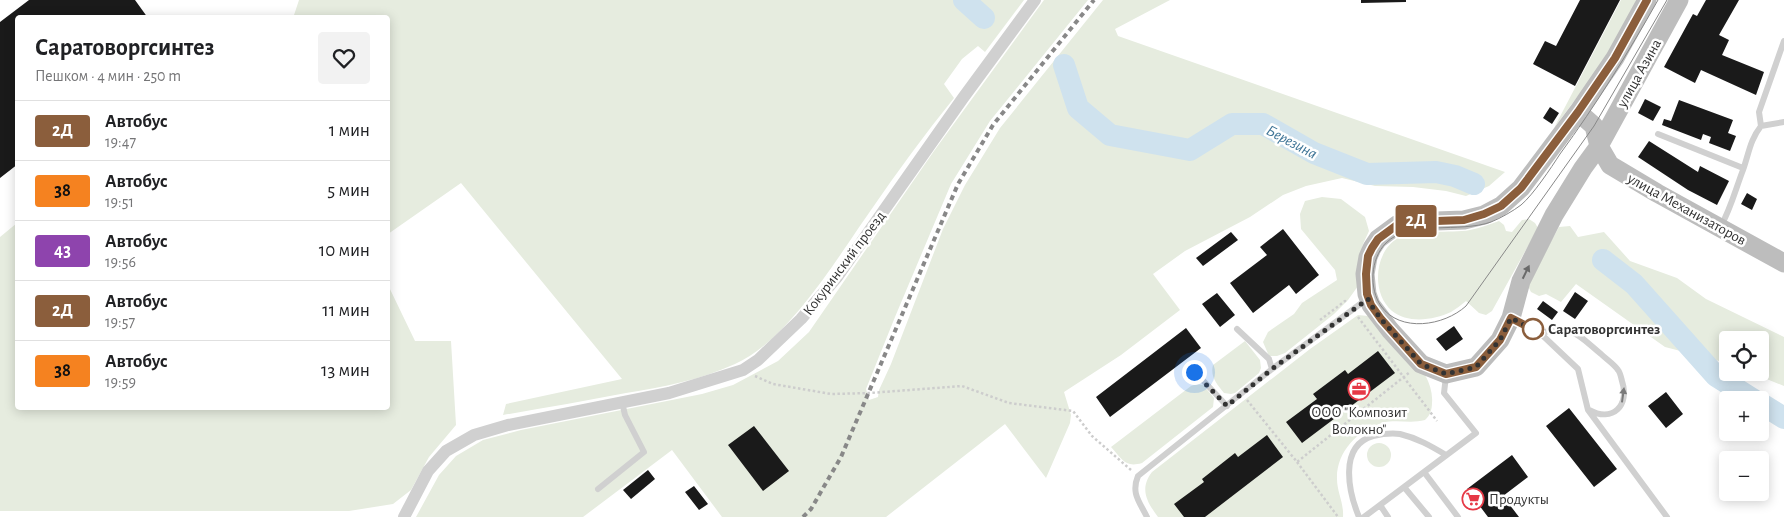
<!DOCTYPE html>
<html lang="ru">
<meta charset="utf-8">
<style>
:root{--surface:#fff;--page:#f2f2f2;--text:#202124;--muted:#757577;--line:#e0e0e0}
body{margin:0;font-family:"Alegreya Sans",sans-serif;background:var(--page);color:var(--text);height:100vh;display:flex;flex-direction:column;font-size:19px;white-space:nowrap}
*{box-sizing:border-box;margin:0}
p{font-size:16px;color:var(--muted)}
.icon{flex:none;width:28px;height:28px;fill:none;stroke:currentColor;stroke-width:2;stroke-linecap:round;stroke-linejoin:round}
.map{position:relative;flex:1;overflow:hidden}
.panel{position:absolute;left:15px;top:15px;width:375px;height:395px;display:flex;flex-direction:column;background:var(--surface);border-radius:5px;box-shadow:0 2px 12px #0003}
.panel>*{flex:none}
.badge{padding:0 10px;border-radius:4px;font-size:18px;line-height:32px}
.tools{position:absolute;left:1719px;top:331px;display:grid;gap:10px}
.tools a{display:grid;place-items:center;width:50px;height:50px;border-radius:5px;background:var(--surface);box-shadow:0 2px 12px #0003;font-size:25px}
.you{position:absolute;width:25px;height:25px;margin:-12px;border:4px solid #fff;border-radius:50%;background:#1a73e8;box-shadow:0 0 0 8px #1a73e833}
.map>.badge{position:absolute;translate:-50% -50%;box-shadow:0 0 0 2px #fff}
.round{display:grid;place-items:center;flex:none;width:52px;height:52px;border-radius:5px;background:var(--page)}
.head{display:flex;align-items:center;justify-content:space-between;height:85px;padding:0 20px}
h1{font-size:24px;font-weight:700;line-height:38px}
ul{padding:0;list-style:none}
li{display:flex;align-items:center;gap:15px;height:60px;padding:0 20px;border-top:1px solid var(--line)}
li div{flex:1}
li b{display:block;font-size:19px}
li em{font-style:normal}
li .badge{min-width:55px;font-weight:700;text-align:center}
.map>svg:first-child{display:block}
</style>
<div class="map">
<svg width="1784" height="517" viewBox="0 0 1784 517">
<rect width="100%" height="100%" fill="#fff"/>
<path fill="#e6ecdf" d="M299,0h725l-39,52 -7,-6 -16,13 -18,25 10,14c-29,36 -57,74 -83,112 -34,48 -82,130 -136,154 -35,16 -72,23 -109,29 -41,8 -82,15 -123,22l3,-11 116,-25 -161,-196 -73,51v-216h-95z
M1044,0h44l-98,121 -39,63 -56,133 -29,72 3,11 9,-3 1,-7 12,-26 52,-135 22,-44 35,-57 103,-128h67l-55,29 3,7 387,136 -16,14 -23,10 -20,-5 -33,-4 -38,-1 -33,-8 -36,8 -23,9 -33,22 -65,34 -32,23 27,36 -59,45 -57,37 7,23 -1,8 -24,55 -41,-54 -119,93h-164l-50,-67 -89,67h-167l23,-42 17,-19 27,-16 38,-10 181,-36 31,-9 45,-24 31,-29 125,-181z
M1621,0h18l-30,54 -55,74z
M1322,197l19,2 24,18 4,14 -6,13 -3,19 -2,23 -10,14 -14,14 -49,39 -8,3h-8l-6,-14 5,-10 26,-18 8,-11 35,-23 -2,-10 -34,-41 -1,-15 5,-13z
M1529,219l6,4 3,5 -46,83 -6,4 -7,-2 -13,-12c-5,4 -10,8 -15,11 -17,8 -43,12 -59,-1 -21,-18 -18,-59 6,-73 18,-10 52,-4 72,-8 10,-2 20,-6 29,-9l5,4 2,6 6,1 10,-12z
M17,223l1,185h370v-123l27,56h36l5,84 -27,32 -18,33 -18,14 -44,7h-349v-274z
M1570,226l8,11 26,-5 26,29 47,17 29,21 78,38v49l-32,-13 8,-1v-32h-32l-1,23 -62,-16 -89,-63 -15,18 -15,-8 -7,2 -8,-4 -3,-6 3,-8 28,-51z
M1358,315l10,1c24,22 67,52 64,87 0,6 -2,13 -7,17 -14,4 -29,-1 -43,3 -25,7 -46,30 -45,56 0,13 7,24 6,38h-185c-11,-15 -19,-28 -6,-45l158,-123z
M1245,341l15,19 1,8 -2,5 -24,20 -4,1 -7,-1c-7,-9 -14,-16 -11,-28z
M1197,384l6,1 11,13 -1,9 -71,56c-17,5 -20,-4 -31,-16l80,-61z
M1367 455a12 12 0 1 1 24 0a12 12 0 1 1-24 0Z"/>
<g fill="none" stroke-linecap="round" stroke-linejoin="round">
<path stroke="#cfe2ee" stroke-width="22" d="M964,0l20,18
M1064,65l14,43 32,27 80,15 42,-26h31l51,29 53,21 69,-2 19,4 19,8
M1603,260l31,24 82,92 38,24
M1760,403l24,15"/>
</g>
<path fill="#1a1a1a" d="M29,0h106l13,18h-130v146l-18,14v-156z
M1361,0h45v2l-45,1z
M1580,0h40l-45,86 -42,-22 12,-23 11,5z
M1706,0h33l-20,35 10,5 -7,15 42,17 -8,23 -55,-25 -6,13 -31,-16 29,-53 4,2z
M1645,99l16,8 -8,14 -15,-8z
M1679,100l54,20 -5,13 8,3 -6,15 -21,-8 2,-6 -8,-3 -2,6 -39,-15 2,-6 7,2z
M1550,107l9,6 -7,11 -9,-6z
M1649,141l49,31 2,-6 29,15 -12,24 -29,-15 -50,-33z
M1747,193l10,6 -5,11 -11,-6z
M1283,229l36,46 -23,19 -7,-9 -36,28 -23,-30 37,-28 -7,-8z
M1231,232l7,8 -35,26 -7,-8z
M1575,292l13,9 -13,18 -12,-8z
M1217,293l18,22 -15,12 -18,-23z
M1543,301l15,11 -6,8 -15,-11z
M1454,326l9,13 -17,12 -10,-12z
M1186,328l15,20 -91,69 -14,-20z
M1378,351l17,22 -93,70 -16,-21 31,-23 -4,-5 32,-24 3,4z
M1666,392l17,22 -17,14 -18,-22z
M1569,408l48,61 -23,18 -48,-61z
M754,426l35,45 -26,20 -35,-46z
M1267,435l16,22 -78,60h-21l-10,-13 30,-22 -2,-3 33,-26 3,4z
M1512,455l16,22 -25,19 16,21h-31l-21,-28z
M648,470l7,9 -24,20 -8,-9z
M694,486l14,18 -9,6 -14,-18z"/>
<g fill="none" stroke-linecap="round" stroke-linejoin="round">
<path stroke="#cdcdcd" stroke-width="2.5" stroke-dasharray="2.5 2.5" stroke-linecap="butt" d="M1358,317l79,104
M1320,320l25,-19 2,2
M755,376l18,8 58,10 39,-1 92,-7 47,17 64,8 19,25 39,34
M1247,400l50,62 113,-90
M1297,462l41,55"/>
<path stroke="#d0d0d0" stroke-width="6" d="M1761,126l-2,-14 25,-71
M1658,134l85,34
M1721,226c10,-18 15,-38 22,-56 6,-17 7,-30 18,-44l23,-4
M1512,319l28,14 38,36 10,41 79,107
M1237,329l32,30 3,10
M1540,333c33,-8 37,1 61,21 5,5 13,10 17,16 2,2 3,7 4,11 8,24 -9,42 -33,29
M1195,372l32,34
M1424,472l34,45
M1404,487l25,30
M598,489l46,-37 -19,-37 -3,-13
M1380,505l8,12
M1147,517c-8,-16 -16,-24 -9,-41l134,-107 95,-70
M1359,517c-10,-24 -21,-71 14,-81 9,-2 18,-3 27,-2 17,4 31,12 46,21
M1364,517l112,-84 -32,-40 2,-17"/>
<path stroke="#d0d0d0" stroke-width="12" d="M404,517l24,-46 18,-20 28,-16 34,-10 161,-32 74,-23 15,-10 43,-41 36,-42 126,-179 72,-98"/>
<path stroke="#bdbdbd" stroke-width="19" d="M1647,0l-32,58 -37,54 -57,76 -20,18 -17,9 -20,5 -56,2 -11,3 -19,14 -6,9 -4,9 -3,17 2,20 4,11 19,25 31,34 25,10 30,-7 24,-27 11,-22 10,-37 33,-66 29,-47 16,-22 80,-146
M1578,112l16,14 5,20 11,19 47,28 127,70"/>
<path stroke="#888" stroke-width="1" d="M1658,0c-30,53 -62,105 -98,154 -9,14 -27,41 -39,51 -8,6 -20,13 -30,17 -30,11 -83,-2 -105,21 -16,16 -17,46 -5,63 19,27 63,20 85,0l128,-180 73,-126"/>
<path stroke="#888" stroke-width="4" stroke-dasharray="5 4" stroke-linecap="butt" d="M803,517l8,-8 30,-52 117,-273 35,-59 101,-125"/>
</g>
<defs><path id="oneway-solid" d="M-6-.8H1V-3.2L6.5 0L1 3.2V.8H-6Z" transform="scale(1.25)"/></defs>
<use fill="#6a6a6a" href="#oneway-solid" transform="translate(1526 272) rotate(-64)"/>
<use fill="#7a7a7a" href="#oneway-solid" transform="translate(1623 395) rotate(-82)"/>
<g fill="none" stroke-linecap="round" stroke-linejoin="round">
<g stroke="#fff" stroke-width="11">
<path id="line" d="M1540,333l-29,-15 -11,22 -24,27 -30,7 -25,-10 -40,-45 -10,-14 -4,-11 -1,-20 2,-18 4,-8 6,-9 19,-14 11,-3 56,-2 20,-6 17,-8 20,-18 57,-76 37,-54 32,-58"/>
</g>
<use href="#line" stroke="#8b5e3c" stroke-width="8"/>
<path stroke="#333" stroke-width="5" stroke-dasharray="0 9" d="M1194,372l33,34 45,-37 96,-70 3,6 10,14 40,45 25,10 30,-7 24,-27 11,-22 29,15 -7,-4"/>
</g>
<defs>
<g id="office-ring" transform="scale(1.125)"><circle r="9.5" fill="#fff" stroke="#e63946" stroke-width="1.5"/><path d="M-6-3h4V-5.5h4V-3h4V5H-6ZM-1-4.5V-3h2v-1.5ZM-6 0V1H6V0Z" fill="#e63946"/></g>
<g id="supermarket-ring" transform="scale(1.125)"><circle r="9.5" fill="#fff" stroke="#e63946" stroke-width="1.5"/><path d="M-6-5.5h2.5l.6 2H6L4.5 2H-2.5L-4.4-4H-6ZM-1.5 3.2a1.3 1.3 0 1 0 .1 0ZM3 3.2a1.3 1.3 0 1 0 .1 0Z" fill="#e63946"/></g>
</defs>
<g fill-rule="evenodd">
<use href="#office-ring" x="1359" y="389"/>
<use href="#supermarket-ring" x="1473" y="499"/>
</g>
<circle fill="#fff" stroke="#8b5e3c" stroke-width="2.5" cx="1533" cy="329" r="10"/>
<g text-anchor="middle" stroke-width="5" stroke-linejoin="round" paint-order="stroke">
<g font-size="15" fill="#333" stroke="#fff">
<text transform="translate(1639 73) rotate(-61)" y="5">улица Азина</text>
<text transform="translate(1687 209) rotate(29)" y="5">улица Механизаторов</text>
<text transform="translate(844 263) rotate(-53)" y="5">Кокуринский проезд</text>
</g>
<g font-size="15" font-weight="bold" fill="#333" stroke="#fff" text-anchor="start">
<text x="1548" y="334">Саратоворгсинтез</text>
</g>
<g font-size="15" fill="#333" stroke="#fff">
<text x="1359" y="417">ООО "Композит<tspan x="1359" dy="17">Волокно"</tspan></text>
<text x="1489" y="504" text-anchor="start">Продукты</text>
</g>
<g font-size="16" font-style="italic" fill="#3f7597" stroke="#fff">
<text transform="translate(1292 141) rotate(28)" y="6">Березина</text>
</g>
</g>
</svg>
<div class="tools">
<a><svg class="icon" aria-label="locate" viewBox="0 0 24 24"><circle cx="12" cy="12" r="6"/><path d="M12 2v4M12 18v4M2 12h4M18 12h4"/></svg></a>
<a>+</a>
<a>−</a>
</div>
<div class="you" style="left:1194px;top:372px"></div>
<b class="badge" style="left:1416px;top:221px;background:#8b5e3c;color:#fff">2Д</b>
<section class="panel">
<div class="head"><div><h1>Саратоворгсинтез</h1><p>Пешком · 4 мин · 250 m</p></div><a class="round"><svg class="icon" aria-label="heart" viewBox="0 0 24 24"><path d="M12 20l-8-8c-3-5 5-10 8-4 3-6 11-1 8 4z"/></svg></a></div>
<ul>
<li><span class="badge" style="background:#8b5e3c;color:#fff">2Д</span><div><b>Автобус</b><p>19:47</p></div><em>1 мин</em></li>
<li><span class="badge" style="background:#f58220;color:#111">38</span><div><b>Автобус</b><p>19:51</p></div><em>5 мин</em></li>
<li><span class="badge" style="background:#8e44ad;color:#fff">43</span><div><b>Автобус</b><p>19:56</p></div><em>10 мин</em></li>
<li><span class="badge" style="background:#8b5e3c;color:#fff">2Д</span><div><b>Автобус</b><p>19:57</p></div><em>11 мин</em></li>
<li><span class="badge" style="background:#f58220;color:#111">38</span><div><b>Автобус</b><p>19:59</p></div><em>13 мин</em></li>
</ul>
</section>
</div>
